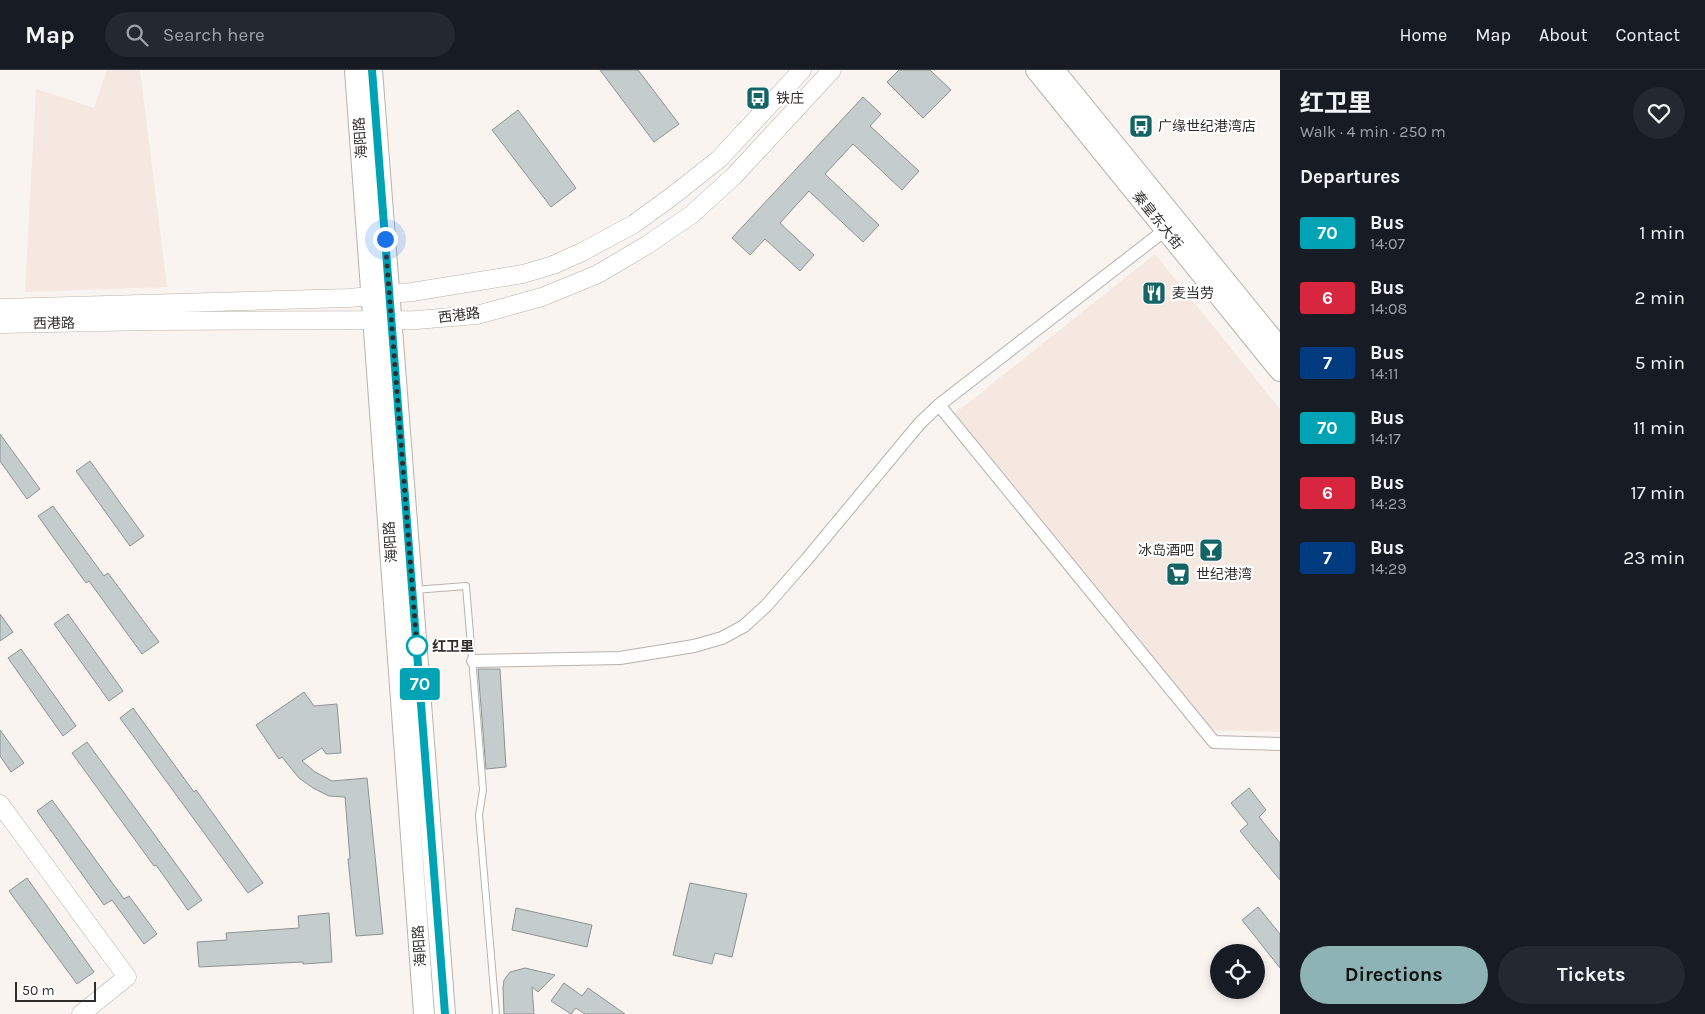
<!DOCTYPE html>
<meta charset="utf-8">
<style>
:root{--surface:#171b24;--page:#242831;--text:#f1f3f6;--muted:#9ea1a6;--line:#363941;--accent:#8eb3b5}
body{margin:0;font-family:Karla,"Noto Sans SC",sans-serif;background:var(--page);color:var(--text);height:100vh;display:flex;flex-direction:column;font-size:19px;white-space:nowrap}
*{box-sizing:border-box;margin:0}
p{font-size:16px;color:var(--muted)}
.icon{flex:none;width:28px;height:28px;fill:none;stroke:currentColor;stroke-width:2;stroke-linecap:round;stroke-linejoin:round}
.map{position:relative;flex:1;overflow:hidden}
.sheet{display:flex;flex-direction:column;background:var(--surface);width:425px}
.sheet>*{flex:none}
.badge{padding:0 10px;border-radius:4px;font-size:18px;line-height:32px}
.fabs{position:absolute;left:1210px;top:874px;display:grid;gap:10px}
.fabs a{display:grid;place-items:center;width:55px;height:55px;border-radius:50%;background:var(--surface);box-shadow:0 2px 8px #0003;font-size:25px}
.scale{position:absolute;left:15px;bottom:12px;width:81px;box-sizing:border-box;padding-left:5px;border:2px solid #2f2d2b;border-top:0;font-size:14px;line-height:18px;white-space:nowrap;color:#2f2d2b;-webkit-text-stroke:4px #fff;paint-order:stroke}
.you{position:absolute;width:25px;height:25px;margin:-12px;border:4px solid #fff;border-radius:50%;background:#1a73e8;box-shadow:0 0 0 8px #1a73e833}
.map>.badge{position:absolute;translate:-50% -50%;box-shadow:0 0 0 2px #fff}
h2{padding:0 20px;font-size:19px;line-height:45px}
.round{display:grid;place-items:center;flex:none;width:52px;height:52px;border-radius:26px;background:var(--page)}
.overview{display:flex;align-items:center;justify-content:space-between;height:85px;padding:0 20px}
h1{font-size:24px;font-weight:700;line-height:38px}
.action{display:flex;gap:10px;margin-top:auto;padding:10px 20px}
.action a{flex:1;height:58px;border-radius:30px;background:var(--accent);color:#111;font-size:20px;font-weight:700;line-height:58px;text-align:center}
.action a+a{background:var(--page);color:var(--text)}
ul{padding:0;list-style:none}
li{display:flex;align-items:center;gap:15px;height:65px;padding:0 20px}
li div{flex:1}
li b{display:block;font-size:19px}
li em{font-style:normal}
li .badge{min-width:55px;font-weight:700;text-align:center}
header{display:flex;align-items:center;gap:30px;box-sizing:border-box;height:70px;padding:0 25px;background:var(--surface);border-bottom:1px solid var(--line)}
header strong{font-size:24px}
nav{display:flex;gap:28px;margin-inline-start:auto;font-size:18px}
.search{width:350px;height:45px;background:var(--page);display:flex;align-items:center;gap:12px;box-sizing:border-box;padding:0 18px;border-radius:28px;color:var(--muted);font-size:19px}
main{display:flex;flex:1;min-height:0}
.map>svg:first-child{display:block}
</style>
<header>
<strong>Map</strong>
<div class="search"><svg class="icon" aria-label="search" viewBox="0 0 24 24"><circle cx="10" cy="10" r="6"/><path d="M15 15l6 6"/></svg>Search here</div>
<nav><a>Home</a><a>Map</a><a>About</a><a>Contact</a></nav>
</header>
<main>
<div class="map">
<svg width="1280" height="944" viewBox="0 0 1280 944">
<rect width="100%" height="100%" fill="#faf4f1"/>
<path fill="#f5e8e0" d="M107,0h33l27,217 -142,5 11,-203 58,19z
M1155,184l125,155v323l-75,-2 -257,-311z"/>
<path fill="#c5cccc" stroke="#8c9393" d="M600,0h38l41,54 -25,18z
M899,0h31l21,20 -28,28 -36,-36z
M863,27l18,17 -11,12 49,45 -17,19 -49,-46 -28,30 54,51 -16,17 -54,-51 -29,32 34,32 -14,16 -35,-32 -15,16 -18,-17z
M518,40l58,78 -25,19 -59,-77z
M0,364l40,55 -13,10 -27,-38z
M90,391l54,75 -14,10 -54,-75z
M53,436l51,70 4,-3 51,69 -17,12 -53,-73 -3,2 -48,-67z
M0,544l13,18 -13,9z
M68,544l55,77 -14,10 -55,-77z
M21,579l55,77 -13,10 -55,-78z
M478,599h22l6,98 -20,2z
M304,622l10,14 23,-2 4,49 -15,1 -4,-6 -20,13 13,11 17,9 35,-3 16,156 -27,2 -8,-77h2l-5,-62 -16,-1 -16,-8 -14,-10 -17,-21 -3,2 -23,-34z
M133,638l61,84 2,-2 67,93 -15,10 -128,-175z
M0,660l24,33 -13,9 -11,-16z
M87,672l115,158 -14,10 -32,-45 -2,1 -82,-113z
M1249,718l17,22 -7,7 21,26v37l-40,-49 8,-7 -17,-21z
M52,730l72,99 5,-3 28,38 -13,10 -32,-44 -8,5 -67,-94z
M27,808l67,94 -17,12 -68,-93z
M690,813l57,11 -15,63 -17,-4 -3,11 -39,-9z
M1258,837l22,27v34l-38,-48z
M516,838l76,17 -5,22 -75,-17z
M329,843l3,49 -29,2v-2l-104,5 -2,-25 30,-2 -1,-7 73,-5 -1,-12z
M525,898l30,7 -17,17 -6,-5 2,27h-30l-1,-26 1,-8 6,-8z
M564,913l18,13 6,-8 37,26h-40l-9,-6 -5,6 -20,-13z"/>
<g fill="none" stroke-linecap="round" stroke-linejoin="round">
<g stroke="#b7b2ae" stroke-width="8">
<path id="lane" d="M414,520l52,-4 17,204 -4,25 17,199"/>
</g>
<g stroke="#b7b2ae" stroke-width="14">
<path id="street" d="M939,335l275,337 66,2
M473,591l147,-3 74,-12 28,-8 22,-12 22,-20 41,-47 113,-136 19,-18 226,-175"/>
</g>
<g stroke="#b7b2ae" stroke-width="19">
<path id="secondary" d="M0,238l349,-10 63,-6 111,-18 30,-9 29,-13 52,-28 41,-30 44,-35 83,-89
M0,254l150,-3 266,-1 61,-5 65,-18 56,-23 49,-29 44,-30 43,-39 98,-106
M0,734l127,173 -46,37"/>
</g>
<g stroke="#b7b2ae" stroke-width="22">
<path id="primary" d="M355,0l69,944
M372,0l73,944
M1036,0l244,301
M1054,0l226,278"/>
</g>
<use href="#lane" stroke="#fff" stroke-width="6"/>
<use href="#street" stroke="#fff" stroke-width="12"/>
<use href="#secondary" stroke="#fff" stroke-width="18"/>
<use href="#primary" stroke="#fff" stroke-width="20"/>
</g>
<g fill="none" stroke-linecap="round" stroke-linejoin="round">
<g stroke="#fff" stroke-width="11">
<path id="line" d="M372,0l73,944"/>
</g>
<use href="#line" stroke="#00a3b4" stroke-width="8"/>
<path stroke="#2f2d2b" stroke-width="5" stroke-dasharray="0 9" d="M385,169l32,409v-2"/>
</g>
<defs>
<g id="bus-square" transform="scale(1.25)"><rect x="-9" y="-9" width="18" height="18" rx="4" fill="#146466" stroke="#fff"/><path d="M-5-6H5V4H4V6H2V4H-2V6H-4V4H-5ZM-3.5-4V0h7V-4ZM-3.5 1.2v1.5H-2V1.2ZM2 1.2v1.5H3.5V1.2Z" fill="#fff"/></g>
<g id="restaurant-square" transform="scale(1.25)"><rect x="-9" y="-9" width="18" height="18" rx="4" fill="#146466" stroke="#fff"/><path d="M-5-6h1v4h1v-4h1v4h1v-4h1v5L-1.5 .5V6h-2V.5L-5-1ZM5-6V6H3V1.5H1.5Q1.5-4 5-6Z" fill="#fff"/></g>
<g id="bar-square" transform="scale(1.25)"><rect x="-9" y="-9" width="18" height="18" rx="4" fill="#146466" stroke="#fff"/><path d="M-6-5H6L.8 .8V4.5H3.5V6h-7V4.5H-.8V.8Z" fill="#fff"/></g>
<g id="supermarket-square" transform="scale(1.25)"><rect x="-9" y="-9" width="18" height="18" rx="4" fill="#146466" stroke="#fff"/><path d="M-6-5.5h2.5l.6 2H6L4.5 2H-2.5L-4.4-4H-6ZM-1.5 3.2a1.3 1.3 0 1 0 .1 0ZM3 3.2a1.3 1.3 0 1 0 .1 0Z" fill="#fff"/></g>
</defs>
<g fill-rule="evenodd">
<use href="#bus-square" x="758" y="28"/>
<use href="#bus-square" x="1141" y="56"/>
<use href="#restaurant-square" x="1154" y="223"/>
<use href="#bar-square" x="1211" y="480"/>
<use href="#supermarket-square" x="1178" y="504"/>
</g>
<circle fill="#fff" stroke="#00a3b4" stroke-width="2.5" cx="417" cy="576" r="10"/>
<g text-anchor="middle" stroke-width="4.5" stroke-linejoin="round" paint-order="stroke">
<g font-size="14" fill="#2f2d2b" stroke="#fff" text-anchor="start">
<text x="776" y="33">铁庄</text>
<text x="1158" y="61">广缘世纪港湾店</text>
<text x="1172" y="228">麦当劳</text>
<text x="1194" y="485" text-anchor="end">冰岛酒吧</text>
<text x="1196" y="509">世纪港湾</text>
</g>
<g font-size="14" fill="#2f2d2b" stroke="#fff">
<text transform="translate(360 68) rotate(-94)" y="5">海阳路</text>
<text transform="translate(1158 150) rotate(51)" y="5">秦皇东大街</text>
<text transform="translate(459 245) rotate(-7)" y="5">西港路</text>
<text transform="translate(54 253) rotate(-1)" y="5">西港路</text>
<text transform="translate(390 472) rotate(-94)" y="5">海阳路</text>
<text transform="translate(419 876) rotate(-94)" y="5">海阳路</text>
</g>
<g font-size="14" font-weight="bold" fill="#2f2d2b" stroke="#fff" text-anchor="start">
<text x="432" y="581">红卫里</text>
</g>
</g>
</svg>
<div class="fabs">
<a><svg class="icon" aria-label="locate" viewBox="0 0 24 24"><circle cx="12" cy="12" r="6"/><path d="M12 2v4M12 18v4M2 12h4M18 12h4"/></svg></a>
</div>
<div class="scale">50 m</div>
<div class="you" style="left:385px;top:169px"></div>
<b class="badge" style="left:420px;top:614px;background:#00a3b4;color:#fff">70</b>
</div>
<section class="sheet">
<div class="overview"><div><h1>红卫里</h1><p>Walk · 4 min · 250 m</p></div><a class="round"><svg class="icon" aria-label="heart" viewBox="0 0 24 24"><path d="M12 20l-8-8c-3-5 5-10 8-4 3-6 11-1 8 4z"/></svg></a></div>
<h2>Departures</h2>
<ul>
<li><span class="badge" style="background:#00a3b4;color:#fff">70</span><div><b>Bus</b><p>14:07</p></div><em>1 min</em></li>
<li><span class="badge" style="background:#d7263d;color:#fff">6</span><div><b>Bus</b><p>14:08</p></div><em>2 min</em></li>
<li><span class="badge" style="background:#003b80;color:#fff">7</span><div><b>Bus</b><p>14:11</p></div><em>5 min</em></li>
<li><span class="badge" style="background:#00a3b4;color:#fff">70</span><div><b>Bus</b><p>14:17</p></div><em>11 min</em></li>
<li><span class="badge" style="background:#d7263d;color:#fff">6</span><div><b>Bus</b><p>14:23</p></div><em>17 min</em></li>
<li><span class="badge" style="background:#003b80;color:#fff">7</span><div><b>Bus</b><p>14:29</p></div><em>23 min</em></li>
</ul>
<div class="action"><a>Directions</a><a>Tickets</a></div>
</section>
</main>
